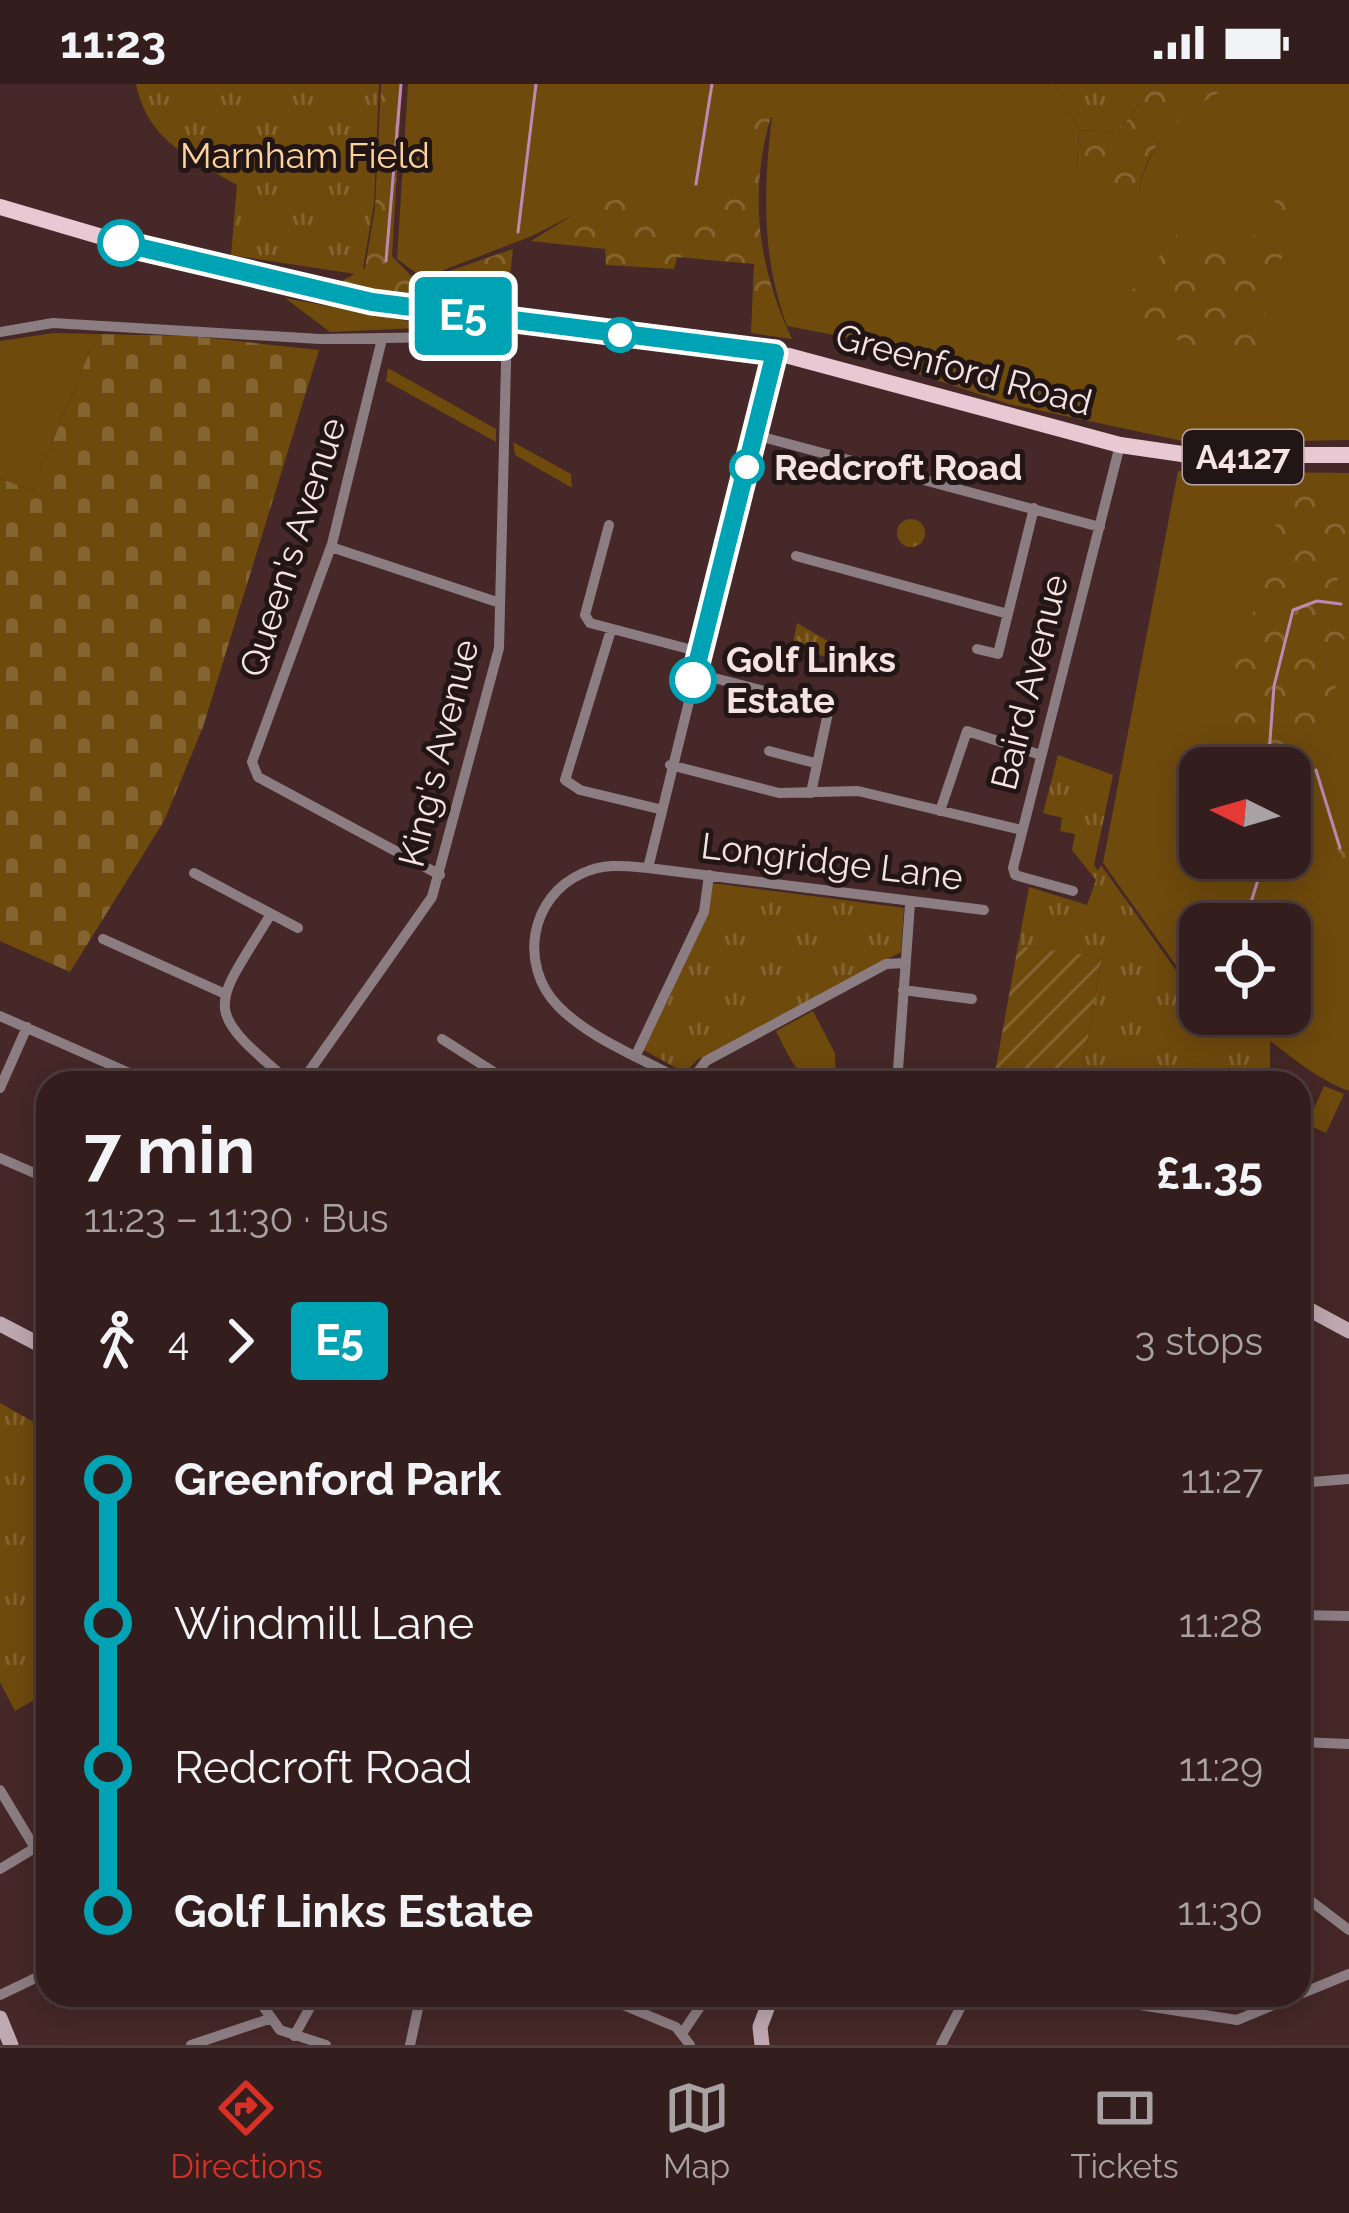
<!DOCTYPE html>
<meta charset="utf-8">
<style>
:root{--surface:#341e1d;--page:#3f2b2a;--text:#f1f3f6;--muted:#a9a2a4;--line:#4e3c3b;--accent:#d93025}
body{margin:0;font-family:Raleway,sans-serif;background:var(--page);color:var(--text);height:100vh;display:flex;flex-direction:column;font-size:45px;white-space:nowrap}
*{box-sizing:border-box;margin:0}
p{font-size:39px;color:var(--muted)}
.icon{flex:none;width:66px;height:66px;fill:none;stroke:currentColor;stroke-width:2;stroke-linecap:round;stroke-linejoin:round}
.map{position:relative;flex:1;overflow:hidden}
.side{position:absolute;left:36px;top:987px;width:1275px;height:936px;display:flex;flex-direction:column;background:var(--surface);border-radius:36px;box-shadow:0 6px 30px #0003,0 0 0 3px var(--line)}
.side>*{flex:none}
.badge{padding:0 24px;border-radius:9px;font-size:42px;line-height:78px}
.needle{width:78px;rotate:275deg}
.buttons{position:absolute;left:1179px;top:663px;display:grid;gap:24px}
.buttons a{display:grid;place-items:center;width:132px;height:132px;border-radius:24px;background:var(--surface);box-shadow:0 6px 30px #0003,0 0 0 3px var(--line);font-size:60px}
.map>.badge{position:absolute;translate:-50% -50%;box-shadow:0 0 0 6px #fff}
.legs{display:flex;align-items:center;gap:18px;height:132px;padding:0 48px;font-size:39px}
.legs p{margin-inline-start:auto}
.head{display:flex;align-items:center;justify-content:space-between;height:204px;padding:0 48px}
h1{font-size:66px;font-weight:700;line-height:90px}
ul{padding:0 48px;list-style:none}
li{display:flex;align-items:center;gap:42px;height:144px;font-size:45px}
li i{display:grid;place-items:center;width:18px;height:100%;margin:0 15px;background:currentColor}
li i::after{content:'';width:30px;height:30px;margin:-15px;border:9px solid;border-radius:50%;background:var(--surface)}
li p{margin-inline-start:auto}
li:first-child i{background:linear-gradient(#0000 50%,currentColor 0)}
li:last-child i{background:linear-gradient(currentColor 50%,#0000 0)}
.status{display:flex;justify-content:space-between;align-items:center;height:84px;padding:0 60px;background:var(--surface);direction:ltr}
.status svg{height:33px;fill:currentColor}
.tab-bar{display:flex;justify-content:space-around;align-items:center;height:168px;border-top:3px solid var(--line);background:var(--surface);font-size:33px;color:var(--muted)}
.tab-bar a{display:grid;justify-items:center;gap:6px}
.tab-bar .selected{color:var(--accent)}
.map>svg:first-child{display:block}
</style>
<div class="status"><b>11:23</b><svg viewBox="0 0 49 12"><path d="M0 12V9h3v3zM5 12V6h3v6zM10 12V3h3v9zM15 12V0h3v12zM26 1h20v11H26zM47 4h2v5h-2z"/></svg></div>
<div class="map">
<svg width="1349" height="1961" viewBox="0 0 1349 1961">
<defs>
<pattern id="forest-crowns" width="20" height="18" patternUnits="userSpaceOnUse" patternTransform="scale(3)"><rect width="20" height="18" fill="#6f4a0d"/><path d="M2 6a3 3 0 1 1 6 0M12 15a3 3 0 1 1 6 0" fill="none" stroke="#846430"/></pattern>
<pattern id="cemetery-stones" width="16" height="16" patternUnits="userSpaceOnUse" patternTransform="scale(3)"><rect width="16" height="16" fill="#6f4a0d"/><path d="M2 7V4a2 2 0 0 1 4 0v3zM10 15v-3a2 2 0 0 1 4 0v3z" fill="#846430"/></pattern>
<pattern id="park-tufts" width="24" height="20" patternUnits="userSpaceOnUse" patternTransform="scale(3)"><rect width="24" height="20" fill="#6f4a0d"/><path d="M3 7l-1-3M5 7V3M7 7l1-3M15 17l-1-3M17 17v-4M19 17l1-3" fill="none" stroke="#846430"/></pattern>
<pattern id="garden-furrows" width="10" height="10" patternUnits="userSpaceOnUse" patternTransform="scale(3)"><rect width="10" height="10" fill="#6f4a0d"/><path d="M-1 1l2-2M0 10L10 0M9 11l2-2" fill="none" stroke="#846430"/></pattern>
</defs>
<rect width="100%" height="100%" fill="#452827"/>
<path fill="#6f4a0d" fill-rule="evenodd" d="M408,0h354l-16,111 -62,21 -93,-10 -59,30 -109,42 -26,-19z
M776,0h278l25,46 -2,37 62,29c2,-44 51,-101 95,-112 33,0 80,0 115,0v356l-157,3 -183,-39 -97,-32 -62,-34 -63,-12c-30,-81 -22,-158 -11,-242z
M285,214l154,29 -109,5z
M54,249l43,1 -65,157 -32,-13v-137z
M388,284l108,61v13l-110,-61z
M513,358l58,32 1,14 -57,-33z
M1178,387l171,2v618c-50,-19 -75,-55 -122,-77h63v-90h-90v75l-97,-136zM1200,684h90v90h-90z
M813,927l22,42 1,23c-35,18 -46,-19 -60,-45z
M1324,1002l20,8 -18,39 -19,-9z"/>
<path fill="url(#forest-crowns)" d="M381,0h21l-10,172 25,26 96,-33 -4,37 -25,-3 -11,19 -136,-18 28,-16 10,-61z
M760,0h24c-2,17 -12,28 -16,43 -19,75 -8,144 24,212l-41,-6 3,-69 -77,-7 -3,12 -68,-4 -1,-16 -74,-8 58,-36 67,-13 8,18 22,2 58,-20z
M1154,0h80c-44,23 -93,60 -95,113l-28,-9 -34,-21 2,-37 39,2z
M1303,98l-51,182 -142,-46 67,-83 68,16 39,-65z
M1283,396h66l-1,62 -15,54 2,14 14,7v19l-7,4c-9,39 -3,87 -30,117l-19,-3 -11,-9 -10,4v19h-30l-10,-18 4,-94 23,-57 4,-39 21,-57z
M1349,730v66c-10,-24 -23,-45 0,-66z"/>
<path fill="url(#cemetery-stones)" d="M97,250l94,2 128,14 -116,377 -39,94 -94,151 -70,-31v-463l32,13z"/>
<path fill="url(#park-tufts)" d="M136,0h243l-5,119 -12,72 -131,-20 6,-70c-48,-28 -89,-44 -101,-101z
M1054,0h100l-36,48 -39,-2z
M897 449a14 14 0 1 1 28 0a14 14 0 1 1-28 0Z
M797,539l36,21 -2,14 -39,-10z
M1058,671l55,20 -19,90 4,6 3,-6 99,139v10h20l50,25v44h-190l22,-125 -84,-12 11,-59 58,18 9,-25 -24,-30 3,-16 -15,-3 2,-13 -19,-5z
M712,799l192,25 -3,44 -204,108 -12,13 -41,-23 63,-133z
M0,1319l48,27v262l-33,19 -15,-29z"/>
<path fill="url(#garden-furrows)" d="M1018,862l84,11 -22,126h-87z"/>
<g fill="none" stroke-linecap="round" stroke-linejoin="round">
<path stroke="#bc8ab2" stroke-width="3" d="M696,100l16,-100
M518,148l18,-148
M386,177l15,-177
M1268,684l6,-82 19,-76 24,-9 24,3
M1316,686l24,78
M1244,840l21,-66"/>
<path stroke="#8c7d82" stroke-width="10" d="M0,248l53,-9 267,16 127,-2 8,-22
M382,255l-50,205 -80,218 6,15 182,98
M755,351l345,92
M609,441l-24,90 5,8 110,29
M331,463l169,56
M796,472l212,58
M611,546l-46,150 15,10 79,19
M977,565l21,5 36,-146
M695,589l134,35 -18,85
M769,667l46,12
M670,681l109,28 79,-2 164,39
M940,727l27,-80 74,24
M648,784l127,-515
M194,789l104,55
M1073,807l-58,-16 -2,-7 107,-423
M271,830c-59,96 -71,93 20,169
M103,855l120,54
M903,906l69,9
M0,932l152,67
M442,955l69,44
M636,971l68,-143 5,-37
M301,999l131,-186 67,-249 8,-325
M686,999c-41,-24 -95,-43 -128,-77 -40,-41 -28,-110 25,-133 22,-10 42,-7 65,-5l336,42
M689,999l17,-22 180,-97 19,-1
M897,999l13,-179
M0,1004l27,-61
M0,1074l48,21
M1299,1399l50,-4
M1299,1531l50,1
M1299,1658l50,2
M0,1706l35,58
M0,1785l48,-29
M1299,1808l50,38
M0,1911l48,-23
M255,1911l25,35 46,15
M599,1911l77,32 14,18
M1075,1911l162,25 112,-46
M683,1948l25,-37
M294,1952l23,-41
M191,1961l78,-26
M410,1961l11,-50
M941,1961l26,-50"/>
<path stroke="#bfa8af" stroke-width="15" d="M1299,1220l50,27
M0,1240l48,25
M0,1934l11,27
M762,1961l-2,-18 12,-32"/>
<path stroke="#e7c8d3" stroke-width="16" d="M0,123l143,42 173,42 191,32 282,33 331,89 69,10h160"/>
</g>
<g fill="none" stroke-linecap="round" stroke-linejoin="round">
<g stroke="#fff" stroke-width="27">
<path id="line-1" d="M121,159l251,59 403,51 -82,327"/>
</g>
<use href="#line-1" stroke="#00a3b4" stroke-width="18"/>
</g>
<g fill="#fff" stroke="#00a3b4" stroke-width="6">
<circle cx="121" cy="159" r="21"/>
<circle cx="620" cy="251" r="15"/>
<circle cx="747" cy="383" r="15"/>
<circle cx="693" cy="596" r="21"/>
</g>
<g text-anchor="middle" stroke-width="10" stroke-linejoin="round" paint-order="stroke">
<rect fill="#221515" stroke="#b6a4a4" stroke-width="3" x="1183" y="346" width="120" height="54" rx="9"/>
<g font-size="33" font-weight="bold" fill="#f5e2e1">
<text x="1243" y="385">A4127</text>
</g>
<g font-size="36" fill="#fdd39c" stroke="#221515">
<text x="305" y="84">Marnham Field</text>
</g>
<g font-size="36" fill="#f5e2e1" stroke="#221515">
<text transform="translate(964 285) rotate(15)" y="13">Greenford Road</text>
<text transform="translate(292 463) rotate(-72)" y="13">Queen's Avenue</text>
<text transform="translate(1029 598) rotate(-76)" y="13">Baird Avenue</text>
<text transform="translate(438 669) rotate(-76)" y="13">King's Avenue</text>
<text transform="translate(832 777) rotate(7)" y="13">Longridge Lane</text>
</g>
<g font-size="36" font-weight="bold" fill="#f5e2e1" stroke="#221515" text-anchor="start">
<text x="774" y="396">Redcroft Road</text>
<text x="726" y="588">Golf Links<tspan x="726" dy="41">Estate</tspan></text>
</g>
</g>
</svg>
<div class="buttons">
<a><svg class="needle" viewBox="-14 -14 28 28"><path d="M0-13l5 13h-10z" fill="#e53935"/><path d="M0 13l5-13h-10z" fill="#a9a2a4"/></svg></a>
<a><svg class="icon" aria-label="locate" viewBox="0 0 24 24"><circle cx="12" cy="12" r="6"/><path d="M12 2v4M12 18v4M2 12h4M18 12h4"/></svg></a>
</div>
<b class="badge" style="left:463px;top:232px;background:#00a3b4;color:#fff">E5</b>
<section class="side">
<div class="head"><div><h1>7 min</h1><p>11:23 – 11:30 · Bus</p></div><b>£1.35</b></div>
<div class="legs"><svg class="icon" aria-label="walk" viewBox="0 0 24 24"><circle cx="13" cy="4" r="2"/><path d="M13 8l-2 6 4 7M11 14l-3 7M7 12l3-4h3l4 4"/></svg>4<svg class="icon" aria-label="forward" viewBox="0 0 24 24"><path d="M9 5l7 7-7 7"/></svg><b class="badge" style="background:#00a3b4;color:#fff">E5</b><p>3 stops</p></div>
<ul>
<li><i style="color:#00a3b4"></i><b>Greenford Park</b><p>11:27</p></li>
<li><i style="color:#00a3b4"></i><span>Windmill Lane</span><p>11:28</p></li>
<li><i style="color:#00a3b4"></i><span>Redcroft Road</span><p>11:29</p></li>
<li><i style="color:#00a3b4"></i><b>Golf Links Estate</b><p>11:30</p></li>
</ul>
</section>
</div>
<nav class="tab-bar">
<a class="selected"><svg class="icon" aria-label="directions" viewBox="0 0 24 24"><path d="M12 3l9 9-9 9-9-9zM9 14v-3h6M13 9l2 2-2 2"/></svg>Directions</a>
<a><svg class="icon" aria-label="map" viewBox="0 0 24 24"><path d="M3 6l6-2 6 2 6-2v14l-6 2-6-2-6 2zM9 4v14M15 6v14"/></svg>Map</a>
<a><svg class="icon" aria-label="tickets" viewBox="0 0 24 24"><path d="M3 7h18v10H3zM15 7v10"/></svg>Tickets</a>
</nav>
